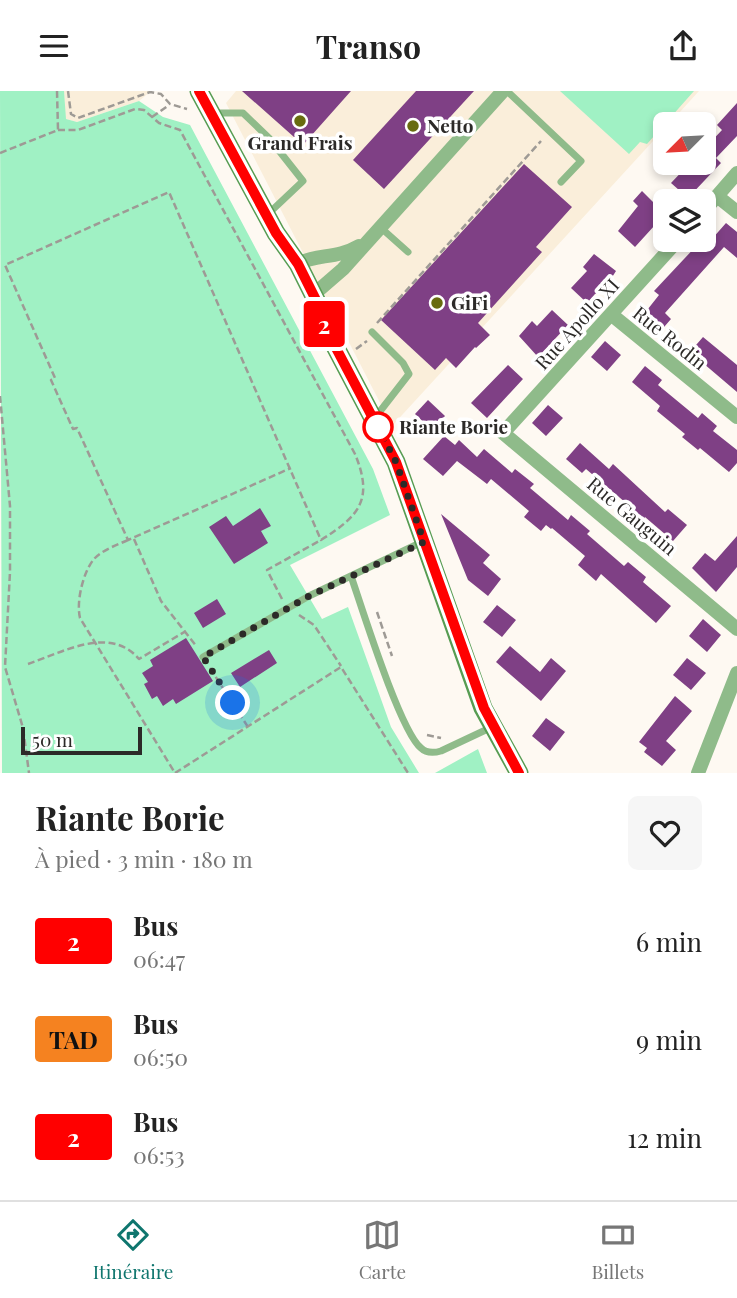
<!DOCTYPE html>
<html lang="fr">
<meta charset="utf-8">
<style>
:root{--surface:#fff;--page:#f6f6f6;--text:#222;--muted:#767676;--line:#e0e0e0;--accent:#0f766e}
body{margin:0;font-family:"Playfair Display",serif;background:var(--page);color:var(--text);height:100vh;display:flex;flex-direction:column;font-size:26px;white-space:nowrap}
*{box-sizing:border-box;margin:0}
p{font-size:23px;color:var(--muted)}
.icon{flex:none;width:38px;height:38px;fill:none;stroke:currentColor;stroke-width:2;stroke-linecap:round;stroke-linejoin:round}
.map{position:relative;height:682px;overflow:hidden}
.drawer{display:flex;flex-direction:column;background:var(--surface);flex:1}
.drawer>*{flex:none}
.badge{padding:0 14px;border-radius:5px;font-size:24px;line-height:46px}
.needle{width:46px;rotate:246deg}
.fabs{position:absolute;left:653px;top:21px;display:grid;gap:14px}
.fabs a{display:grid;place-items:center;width:63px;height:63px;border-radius:10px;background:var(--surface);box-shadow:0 4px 10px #0003;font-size:35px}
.scale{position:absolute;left:21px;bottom:18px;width:121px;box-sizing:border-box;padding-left:7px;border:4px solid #2c2a28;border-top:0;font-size:19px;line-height:24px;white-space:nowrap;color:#2c2a28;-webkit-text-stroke:5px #fff;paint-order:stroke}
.you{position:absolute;width:35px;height:35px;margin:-18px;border:5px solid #fff;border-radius:50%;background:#1a73e8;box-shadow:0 0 0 10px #1a73e833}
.map>.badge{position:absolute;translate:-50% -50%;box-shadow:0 0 0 4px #fff}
.round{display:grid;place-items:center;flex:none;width:74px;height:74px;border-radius:10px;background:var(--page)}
.head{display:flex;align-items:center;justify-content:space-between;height:119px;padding:0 35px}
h1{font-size:33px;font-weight:700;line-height:52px}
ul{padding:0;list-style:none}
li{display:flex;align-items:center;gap:21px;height:98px;padding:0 35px}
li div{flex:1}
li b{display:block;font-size:26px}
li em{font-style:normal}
li .badge{min-width:77px;font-weight:700;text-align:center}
header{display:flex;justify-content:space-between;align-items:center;height:91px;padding:0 35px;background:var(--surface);font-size:32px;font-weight:700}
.menu{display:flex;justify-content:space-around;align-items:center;height:98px;border-top:2px solid var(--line);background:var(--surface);font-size:19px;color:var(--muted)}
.menu a{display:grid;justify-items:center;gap:4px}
.menu .active{color:var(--accent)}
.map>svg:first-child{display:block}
</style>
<header><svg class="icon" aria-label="menu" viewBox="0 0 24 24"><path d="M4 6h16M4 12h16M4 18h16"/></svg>Transo<svg class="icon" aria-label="share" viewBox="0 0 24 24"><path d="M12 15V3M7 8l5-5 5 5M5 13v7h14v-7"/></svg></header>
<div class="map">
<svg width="737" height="682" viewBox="0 0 737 682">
<rect width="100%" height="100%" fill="#fef9f2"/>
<path fill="#faeeda" d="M64,0h87l-12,10 -62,21 -12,-3z
M236,0h463l-30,33h-4v4l-273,298 -166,-323z"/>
<path fill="#a0f1c4" d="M0,0h64l2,28 11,3 62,-21 24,16 27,8 183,344 17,46 -100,50 32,54 26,-12 43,120 28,46h-417z
M560,0h134l-47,53 -7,-2 -11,12z
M478,658l9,24h-52z"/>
<path fill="#7f4085" d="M242,0h109l-48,54z
M416,0h58l-90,98 -31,-29z
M737,12v33l-21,22 5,5 -33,35 -17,-15 19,-20h14v-17l1,2 17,-18 -5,-5z
M524,73l48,43 -36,40 6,5 -64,71 12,12 -14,13 -1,-1 -19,21 -10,-10 -11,12 -54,-50z
M642,100l23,23 -30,33 -17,-16 20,-25 -5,-5z
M726,132l11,9v26l-13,-11 -59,66 6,6 -13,15 -18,-15 19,-24 -5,-4 45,-48 5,5z
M594,163l22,17 -7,11 4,3 -18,9 -8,9 -16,-15 16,-17 -4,-4z
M552,219l16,15 -30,32 -19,-21 13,-15 5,5z
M703,246l34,28v27l-47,-40z
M605,250l16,14 -14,16 -16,-14z
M508,274l15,14 -36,39 -16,-15z
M645,275l17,14 -4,5 40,33 4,-5 15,13 -4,5 24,19v13l-8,9 -29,-24 -2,2 -16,-13 3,-3 -28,-23 3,-5 -28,-24z
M428,309l17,16 -13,14 -17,-16z
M548,314l15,13 -17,18 -14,-13z
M444,345l11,9 4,-5 18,17 7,-8 28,24 3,-4 19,15 -4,4 38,32 3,-5 19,16 -3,3 37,32 4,-4 18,15 -3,5 28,24 -15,17 -55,-49 -5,7 -18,-16 7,-9 -33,-28 -1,1 -5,-4 -5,6 -17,-14 5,-6 -38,-32 -4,5 -30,-23 -14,15 -20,-17z
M580,352l29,26 4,-5 52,48 3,-3 19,16 -14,16 -28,-24 -3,4 -18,-15 2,-3 -40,-34 -4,4 -16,-14z
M260,417l11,18 -10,5 7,12 -34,21 -25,-37 17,-11 7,10z
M441,423l49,41 -7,8 18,16 -13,17 -20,-16z
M737,445v31l-21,25 -24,-24 13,-15 10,8z
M217,508l9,15 -23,14 -9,-15z
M497,514l19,15 -14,17 -19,-15z
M703,528l18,16 -14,17 -18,-16z
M186,547l27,43 -37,23 -3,-5 -10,7 -6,-10 -5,3 -8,-15 4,-2 -6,-9 11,-7 -3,-6z
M510,555l30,26 11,-14 15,13 -25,30 -45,-39z
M269,559l8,13 -37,24 -9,-14z
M687,567l19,15 -15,17 -18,-15z
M675,605l17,15 -26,30 10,9 -14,16 -18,-14 3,-4 -8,-6z
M546,627l19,14 -15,19 -18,-15z"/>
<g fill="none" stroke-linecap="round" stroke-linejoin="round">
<path stroke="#9e9a95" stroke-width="2.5" stroke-dasharray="7 3.5" stroke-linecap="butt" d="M68,0l3,23 7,4 72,-26 11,2 9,10 17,5
M152,26l17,-12
M58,39h20l57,-21 9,1 15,13 21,7 175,324c19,46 4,62 -34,86l-152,-348 -164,73 50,113 -4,2 22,49 4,-1 51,112 163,-72
M0,62l58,-23 -1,-39
M377,232l164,-182
M356,258l11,-8
M0,305l10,110v66l-5,95 18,61 6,45
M134,448l27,62 36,46
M128,449c-11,5 -26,10 -34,19 -11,13 -18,43 -14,59l95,155
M282,508l-15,-29 54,-30
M377,521l15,44
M299,524l15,10 27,41
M28,573c35,-12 82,-39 111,-5l47,-28
M210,577l38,59
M427,644l14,3
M175,682l166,-106 67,106"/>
<path stroke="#8fbb8a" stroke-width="7" d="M507,0l74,70 -20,21
M212,22h31l26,25 34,43 -36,34
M380,136l28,25
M372,241l31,31 6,11 -35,45
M351,485c11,32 49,155 70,172 6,6 13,5 20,3l51,-24
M203,566l106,-61 113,-54"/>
<path stroke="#8fbb8a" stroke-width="14" d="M717,105l20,16
M704,120l33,-38
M678,149l-175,193 234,196
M298,173c17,-10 39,-5 61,-18
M313,204l30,-26 160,-178
M612,224l125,102
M698,682l39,-100"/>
<path stroke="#579c52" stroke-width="19" d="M199,0l77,142 22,31 20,40 8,25 70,133 87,246 36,65"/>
</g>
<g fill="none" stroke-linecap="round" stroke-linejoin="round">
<g stroke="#fff" stroke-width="16">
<path id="line" d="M199,0l77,142 22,31 20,40 8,25 70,133 88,246 35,65"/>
</g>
<use href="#line" stroke="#f00" stroke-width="10"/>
<path stroke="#2c2a28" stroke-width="7" stroke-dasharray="0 12.6" d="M233,612l-30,-46 106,-61 115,-54 -28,-80 -18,-35"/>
</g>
<g fill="#686c0f" stroke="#fff" stroke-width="2.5">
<circle cx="300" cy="30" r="7"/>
<circle cx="413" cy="35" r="7"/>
<circle cx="437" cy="212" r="7"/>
</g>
<circle fill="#fff" stroke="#f00" stroke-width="3.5" cx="378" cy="336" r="14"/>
<g text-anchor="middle" stroke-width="7" stroke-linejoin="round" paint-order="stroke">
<g font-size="19" font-weight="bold" fill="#2c2a28" stroke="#fff" text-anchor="start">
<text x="427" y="42">Netto</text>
<text x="300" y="59" text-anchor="middle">Grand Frais</text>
<text x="451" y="219">GiFi</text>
</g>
<g font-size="19" fill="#2c2a28" stroke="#fff">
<text transform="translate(577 233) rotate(-48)" y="7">Rue Apollo XI</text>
<text transform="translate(670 247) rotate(39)" y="7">Rue Rodin</text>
<text transform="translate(632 425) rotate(40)" y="7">Rue Gauguin</text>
</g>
<g font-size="19" font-weight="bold" fill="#2c2a28" stroke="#fff" text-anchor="start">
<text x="399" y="343">Riante Borie</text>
</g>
</g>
</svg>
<div class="fabs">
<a><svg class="needle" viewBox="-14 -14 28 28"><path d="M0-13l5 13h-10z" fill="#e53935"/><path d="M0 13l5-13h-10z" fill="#767676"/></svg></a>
<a><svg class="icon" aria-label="layers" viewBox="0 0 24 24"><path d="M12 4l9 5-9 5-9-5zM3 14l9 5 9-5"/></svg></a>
</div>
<div class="scale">50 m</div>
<div class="you" style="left:233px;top:612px"></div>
<b class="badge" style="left:324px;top:233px;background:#f00;color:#fff">2</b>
</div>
<section class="drawer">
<div class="head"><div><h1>Riante Borie</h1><p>À pied · 3 min · 180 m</p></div><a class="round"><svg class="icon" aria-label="heart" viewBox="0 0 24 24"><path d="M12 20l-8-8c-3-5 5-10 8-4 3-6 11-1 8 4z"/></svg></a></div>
<ul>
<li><span class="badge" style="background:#f00;color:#fff">2</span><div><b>Bus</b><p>06:47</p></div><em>6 min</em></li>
<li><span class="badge" style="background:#f58220;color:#111">TAD</span><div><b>Bus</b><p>06:50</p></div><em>9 min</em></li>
<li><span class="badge" style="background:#f00;color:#fff">2</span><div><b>Bus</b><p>06:53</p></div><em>12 min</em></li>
</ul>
</section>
<nav class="menu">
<a class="active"><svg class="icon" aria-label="directions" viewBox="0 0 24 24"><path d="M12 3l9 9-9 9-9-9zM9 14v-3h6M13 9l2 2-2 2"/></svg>Itinéraire</a>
<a><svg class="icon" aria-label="map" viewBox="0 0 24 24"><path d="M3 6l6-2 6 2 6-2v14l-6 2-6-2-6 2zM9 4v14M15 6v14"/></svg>Carte</a>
<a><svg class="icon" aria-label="tickets" viewBox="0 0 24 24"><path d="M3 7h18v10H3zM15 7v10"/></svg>Billets</a>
</nav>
